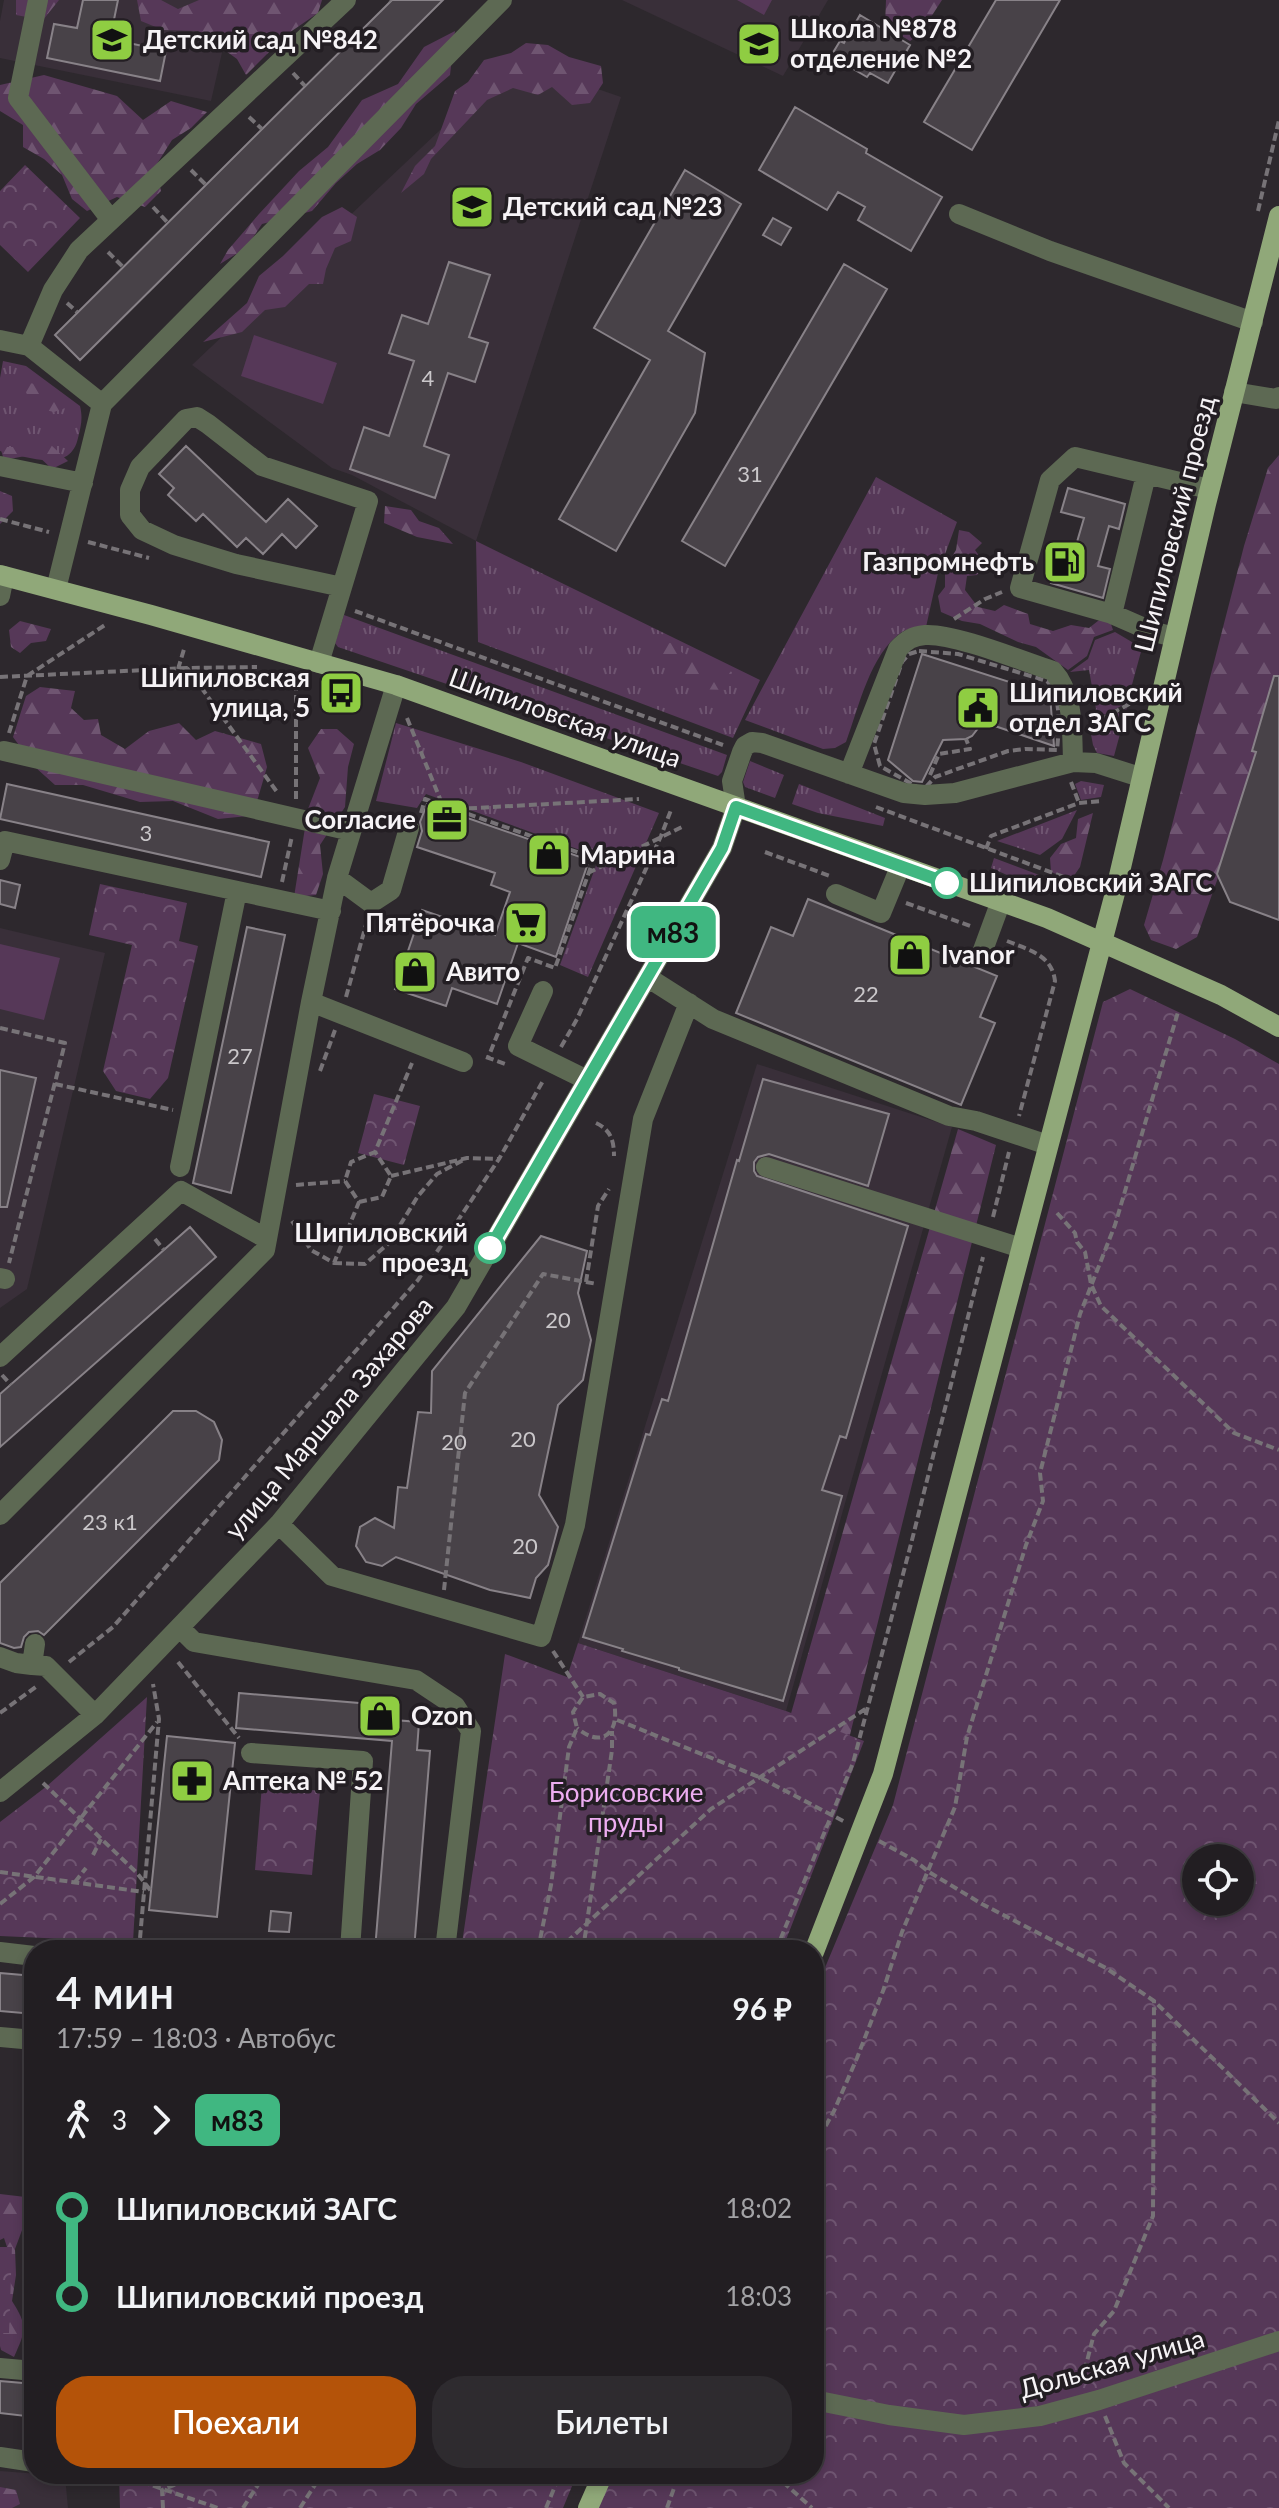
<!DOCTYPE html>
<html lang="ru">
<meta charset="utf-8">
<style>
:root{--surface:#221e22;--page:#2e2b2f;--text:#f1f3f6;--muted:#a2a2a5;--line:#3f3c40;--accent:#b45309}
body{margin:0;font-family:Lato,sans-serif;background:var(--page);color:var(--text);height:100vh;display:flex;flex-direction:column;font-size:30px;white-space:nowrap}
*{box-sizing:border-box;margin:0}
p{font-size:26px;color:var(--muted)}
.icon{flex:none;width:44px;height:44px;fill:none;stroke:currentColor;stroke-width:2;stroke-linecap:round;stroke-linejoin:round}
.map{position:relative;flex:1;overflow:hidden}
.drawer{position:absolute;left:24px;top:1940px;width:800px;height:544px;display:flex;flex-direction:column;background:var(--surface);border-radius:32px;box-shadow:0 4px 12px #0003,0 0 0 2px var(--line)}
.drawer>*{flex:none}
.badge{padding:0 16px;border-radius:12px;font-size:28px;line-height:52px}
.buttons{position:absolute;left:1182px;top:1844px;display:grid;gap:16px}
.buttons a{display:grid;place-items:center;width:72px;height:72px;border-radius:50%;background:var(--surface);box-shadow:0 4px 12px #0003,0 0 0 2px var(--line);font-size:40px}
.map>.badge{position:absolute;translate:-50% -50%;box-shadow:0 0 0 4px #fff}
.legs{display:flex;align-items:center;gap:12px;height:88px;padding:0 32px;font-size:26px}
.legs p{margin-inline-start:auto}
.headline{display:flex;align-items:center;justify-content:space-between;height:136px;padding:0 32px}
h1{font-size:44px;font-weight:600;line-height:60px}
.cta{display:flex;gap:16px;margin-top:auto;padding:16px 32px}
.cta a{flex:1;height:92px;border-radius:32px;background:var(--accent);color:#fff;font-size:32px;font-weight:600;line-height:92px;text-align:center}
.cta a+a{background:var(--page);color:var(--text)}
ul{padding:0 32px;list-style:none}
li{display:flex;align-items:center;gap:28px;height:88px;font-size:30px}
li i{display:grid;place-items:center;width:12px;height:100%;margin:0 10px;background:currentColor}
li i::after{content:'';width:20px;height:20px;margin:-10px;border:6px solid;border-radius:50%;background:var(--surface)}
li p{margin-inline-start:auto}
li:first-child i{background:linear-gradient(#0000 50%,currentColor 0)}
li:last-child i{background:linear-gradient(currentColor 50%,#0000 0)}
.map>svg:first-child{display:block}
</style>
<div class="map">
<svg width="1279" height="2508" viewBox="0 0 1279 2508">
<defs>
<pattern id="grass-tufts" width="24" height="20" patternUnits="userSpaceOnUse" patternTransform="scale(2)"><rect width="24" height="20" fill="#563858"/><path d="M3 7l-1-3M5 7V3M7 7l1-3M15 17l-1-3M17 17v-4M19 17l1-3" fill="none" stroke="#6f5571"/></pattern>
<pattern id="forest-firs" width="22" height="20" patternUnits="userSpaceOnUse" patternTransform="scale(2)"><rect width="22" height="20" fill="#563858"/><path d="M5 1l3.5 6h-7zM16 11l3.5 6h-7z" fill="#6f5571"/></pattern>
<pattern id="park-crowns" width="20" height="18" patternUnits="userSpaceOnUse" patternTransform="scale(2)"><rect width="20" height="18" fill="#563858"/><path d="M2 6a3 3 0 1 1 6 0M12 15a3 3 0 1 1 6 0" fill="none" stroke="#6f5571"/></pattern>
</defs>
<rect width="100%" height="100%" fill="#2d282d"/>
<path fill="#392f39" d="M4,0h230l-23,101 -211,-43v-37z
M622,0h206l-45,76z
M514,60l107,37 -145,444 -124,-66 -20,-7 -140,-103z
M0,928l105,25 -78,336 -27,19z
M757,1064l195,63 -166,584 -208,-68z
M0,2471l65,5 3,32h-68z"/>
<path fill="url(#grass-tufts)" d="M3,361l23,5 54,40c3,12 1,20 -2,32 -8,37 -52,18 -78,13v-73z
M876,477l81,45 -19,51 -12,54c-8,1 -18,1 -24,5 -32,22 -43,75 -56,110l-11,6 -12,1 -78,-29z
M476,541l284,139 -27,58 -255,-96z
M344,615l383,140 -5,17 -4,4 -380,-129 -3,-4z
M1115,632l27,16 -15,55 -37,19 6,-13 -7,-39 -19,2 18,-13 7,-19z
M1127,708l-13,48 -17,-3 -4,-8 -3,-16z
M396,723l125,39 138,51 -71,164 -28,-12 39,-108 -173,-63 -9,14 -41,-7z
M750,761l34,14 -9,23 -30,-11 -2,-5z
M1081,781l23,4 -3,12 -20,3 -6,-16z
M799,784l86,34 -2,8 -65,-13 -26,-9z
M1077,810l-15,29 -22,16 -43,-14z
M994,858l56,21 -4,13 -55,-24z"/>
<path fill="url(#forest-firs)" d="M16,0h43l-16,20 -27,-5z
M137,0h24l17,9 21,-9h123l-4,13 -32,22 -40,40 -9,-16 -39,-28 -35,-1 -22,-9z
M886,0h56l-22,34 -10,7 -25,-15z
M455,31l-5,44 -34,29 -15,24 -21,22 -23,14 -21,19 -24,28 -50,13 -16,24 -26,16 8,-14 31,-36 40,-43 29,-24 34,-47 36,-16 26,-37z
M526,43l22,2 21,12 32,9 2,17 -13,20 -18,2 -20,-18 -14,8 -25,-7 -26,12 -56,59 -7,15 -23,19 14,-27 20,-20 20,-55 13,-9 16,-22 27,-7z
M44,75l73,21 26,24 28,-19 36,11 -16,16 -19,12 -17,27 6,24 -16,16 -28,-10 -30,14 -15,-12 -10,-24 -18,-16 -21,-12v-22l-23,-14v-26z
M342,207l15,10 -6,24 -16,7 -9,21 -3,15h-14l-24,23 -20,3 -23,22 -39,10 44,-39 12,-27 24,-20 39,-39z
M22,382l28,4 2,11 11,3 5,7 -14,5 -22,-5z
M25,437l11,6 15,2 17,16 -16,8 -16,-15 -32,6 -4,-13h15z
M1279,455v250l-82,232 -21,12 -25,-9 -7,-15 19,-65 81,-314 24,-78z
M0,491l12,5 1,15 -13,13z
M385,506l26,4 8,11 20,7 14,16 -36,-7 -33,-14z
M959,530l10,2 13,11 -7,7 10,14 -8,11 -10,1 -2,14 13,17 17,4 9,-6 24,9 2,10 23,7 18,-6 18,3 14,-11 6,1 4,12 -19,7 -7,19 -19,14 -32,-23 -18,-5 -38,-18 -18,-3 -21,-9 -3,-16 7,-9v-19l11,-18z
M20,621l31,8 -5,12 -15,2 -11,10 -9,-6 -2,-17z
M672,643l18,17 42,12 -5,18 -34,-1 -34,-27 -14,-18z
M40,687l35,4 -4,17 13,12 14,-1 3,16 24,14 24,-18 30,-8 17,17 19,-9 46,13 6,23 -9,31 -10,18 -30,3 -45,-18 -33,1 -57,-17h-28l-20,-18 -22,-30 13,-41z
M321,729h16l17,15 -6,23 -3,40 -25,38 3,29 -7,21 -22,2 14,-88 12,-31 -12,-30z
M1093,813l-13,54 -9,13 -20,-8 -1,-14 11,-14 15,-6 2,-19z
M958,1129l38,16 -151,610 -203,195 146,-226z
M0,2194l34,4 -19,51 1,26 -4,26c16,25 14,29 2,56l-13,-7 -1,-4v-37l7,-62 -3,-9 -4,2z
M0,2487l16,3 4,14 -8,4h-12z"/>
<path fill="url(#park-crowns)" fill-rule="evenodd" d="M25,165l55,53 -52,54 -28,-27v-54z
M100,884l87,19 -8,38 19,5 -30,132 -18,21 -34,-8 -13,-20 29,-126 -43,-10z
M1130,989l105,50 44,25v1444h-681l13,-34h203v-480l79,-189 210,-803zM1196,1858h44v44h-44z
M374,1094l46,12 -16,59 -46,-12z
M578,1643l208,68 78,30 -82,209h-321l44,-296 62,23z
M147,1697l-14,245 -133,-6v-114l47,-36z
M262,1785l58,6 -8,84 -57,-5z
M0,2247h12l-3,86h-9z
M119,2474h458l-14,34h-443z"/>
<path fill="#563858" d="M737,0h35l-8,15z
M254,335l83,28 -14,41 -82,-28z
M0,944l60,14 -16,62 -44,-11z"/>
<path fill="#484248" stroke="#888288" stroke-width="2" d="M83,0h35l-8,39 56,12 -6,30 -113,-23 7,-34 23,4z
M392,0h51l-363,360 -25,-25z
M996,0h64l-88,150 -48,-28z
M860,15l50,30 -22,38 -18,-10 -3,4 -36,-21 9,-15 4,2z
M795,107l72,42 -1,4 76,44 -31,54 -53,-31 7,-13 -27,-15 -11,18 -68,-40z
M685,170l56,34 -73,127 37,22 -10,60 -79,138 -57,-32 91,-159 -56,-32z
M773,218l18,10 -10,17 -18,-10z
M449,262l41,13 -21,62 19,6 -13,39 -27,-9 -24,73 25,9 -14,43 -85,-29 14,-42 25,9 25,-75 -25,-8 13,-38 26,9z
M844,264l43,25 -162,277 -43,-25z
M186,446l80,76 22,-23 29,27 -21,22 -14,-14 -19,20 -17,-16 -9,9 -34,-33 -7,7 -28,-26 6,-7 -15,-14z
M1068,488l57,16 -6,25 -10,-3 -11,40 12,3 -7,29 -52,-15 8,-28 13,4 12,-41 -23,-6z
M922,654l128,41 4,51 -71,-24 -11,14 -6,3 -23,1 -21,42 -9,-1 -25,-21z
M1274,676h5v244l-49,-18 -13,-28 39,-122 -4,-1z
M7,784l262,58 -8,35 -261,-58z
M427,804l162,56 -33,97 -38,-14 -21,61 -45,-16 -6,18 -51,-17 27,-79 73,25 15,-43 -19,-7 4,-12 -78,-26 5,-16 -2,-9z
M0,880l20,5 -5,23 -15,-4z
M808,899l189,77 -17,41 15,6 -34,82 -225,-92 35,-86 22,9z
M247,927l38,8 -54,258 -38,-10z
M0,1070l36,8 -29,129h-7z
M763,1079l126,35 -21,72 -99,-32 -11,3 -4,5v9l3,5 151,50 -62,212 -6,-2 -18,54 20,6 -59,205 -104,-31v-2l-57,-17 1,-2 -40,-12 63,-203 4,1 12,-36 6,2 69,-241 2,1z
M190,1227l26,30 -216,190v-53z
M541,1236l46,15 -9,42 13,47 -8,40 -25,25 -19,90 19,32 -10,38 -12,13 -6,20 -40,-8 -94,-33 -14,9 -16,-4 -10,-16 4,-19 15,-9 19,10 4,-41 9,1 11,-76 13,1 1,-42z
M173,1411h23l18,11 8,18 -3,20 -175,175 -6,-4 -9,1 -5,5 -3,10 -7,1 -14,-5v-60z
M239,1693l156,13 -1,14 25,2 -2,28 13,1 -16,199h-39l17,-209 -156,-13z
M167,1736l68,7 -18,174 -68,-7z
M271,1911l20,2 -2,19 -20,-1z
M0,1973l34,3v38l-34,-3z
M0,2381l34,3v33l-34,-4z"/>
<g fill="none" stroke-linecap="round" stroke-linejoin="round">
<path stroke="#777377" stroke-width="4" stroke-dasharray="8 4" stroke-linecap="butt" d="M390,0l1,1
M337,35l9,10
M293,73l12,13
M249,117l13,12
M191,170l15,15
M153,207l15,16
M1258,211l21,-91
M108,252l15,15
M67,303l10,9
M0,519l49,13
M88,542l61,16
M355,611l368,134
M1155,614l14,-49
M954,619l31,-20 17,-7
M919,651l39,3 89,27c15,15 12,49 10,69l-32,-1 -17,2 -73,26 -10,11h-6l-39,-22 -6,-22 28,-82 7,-8z
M187,668l90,124
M178,669l7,-23
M0,677l187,-9 70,-1
M407,718l36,88
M1091,725l40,-22
M9,733l18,-57 78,-51
M930,775l9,-21 31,-5 -4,-10
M1071,782l8,21
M296,799v-121
M876,807l204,76
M457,809l182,-10
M421,813l4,-14 169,59 -39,110 -27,-10 -40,100
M986,849l5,-13 88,-33 24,-2
M765,852l65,24
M588,873l94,-46
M282,882l10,-46
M906,903l67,24
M1007,941c22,9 45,14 48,40l-36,135
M346,997l21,-76
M0,1028l65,15 -56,220
M561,1047l16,-28 84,-183 10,-26
M486,1057l22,8
M320,1071l15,-41
M55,1084l118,26
M596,1123c15,7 18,18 18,33
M391,1176l76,-18 32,1
M296,1185l49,-4
M359,1202l23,-5 9,-21 -16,-24
M1057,1213l18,20 2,9 8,10 6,32 10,22 133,127 45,17
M993,1217l16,-65
M292,1221l19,29 23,13 25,-61 -14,-21 6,-19 24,-10 37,-89
M155,1239l9,11
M334,1263l31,1 24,-21 29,-47 19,-22 30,-16
M586,1282l12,-76 11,-17
M2,1375l9,10
M444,1590l21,-197 78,-119 54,10
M553,1651l30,46
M69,1662l44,-35 305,-347 81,-121 45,-80
M178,1662l61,76
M0,1713l37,-27
M617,1720l142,57 86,45
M43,1783l94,90 14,18
M879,1841l35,19 15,12 53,32 124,64 48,33 125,122
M93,1855l8,-16
M0,1872l144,20
M75,1882l11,-14
M0,1904l34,-27 123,-155
M139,1950l20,-231 -6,-35
M538,1950l13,-65 18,-138 8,-19 -4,-16 10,-15 17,-3 14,9c6,30 -12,46 -37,25
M558,1950l153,-141 156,-101
M583,1950l29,-200v-19
M776,1950l77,-187 58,-219 72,-287
M814,2147l20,-36 23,-53 26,-67 19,-59 53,-125 12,-70 59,-192 17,-44 -3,-28 40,-159 35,-89 63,-213
M1092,2382l-6,-17 8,-31 20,-23 39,-95 1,-215
M1105,2416l19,47 45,45
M119,2474l99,34
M774,2474l38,34
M163,2508l-1,-18 38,-16
M243,2508l22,-34
M300,2508l22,-34
M546,2508l14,-34
M667,2508l12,-34"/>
<path stroke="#5d6953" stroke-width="20" d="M38,0l-20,98 93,122
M959,214l91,37 203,71
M0,340l29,6 73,58 -46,185
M29,346l24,-56 26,-40 267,-250
M1234,392l42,7 3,-2
M102,404l400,-404
M0,466l83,17
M0,596l4,-20
M1112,614l34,-139
M1174,637l-23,-6 -39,-17 -92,-26 30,-108 25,-23 134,32
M319,663l49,-162 -106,-35 -54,-42 -11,-7 -11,2 -46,48 -10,23v25l12,15 32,15 62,19 106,23
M4,751l347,80
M849,774l49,-125c8,-9 15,-13 27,-14 29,-2 97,26 128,36 21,23 19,60 20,91
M0,860l5,-19 326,70
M337,878l34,25 20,-13 18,-62
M836,894l45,19 19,-46
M983,950l18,-49
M647,977l66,42 236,97 27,5 72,24
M543,991l-25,55 69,34
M311,1002l152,60
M180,1167l57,-276
M766,1167l255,81
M0,1278l5,1
M0,1357l181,-166 86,48
M0,1515l265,-265 46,-248 26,-124 59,-193
M279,1524l53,52 209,61 34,-112 68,-406 46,-116
M180,1628l14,14 222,38 39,26 16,25 -26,219
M0,1657l16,6 16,2 3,-21
M32,1665l14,1 49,49
M251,1753l112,8 -13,189
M0,1792l95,-77 184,-191 177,-217 266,-459 14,-41 -4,-26 10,-29 3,-6 7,-4 10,1 142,50 21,2 30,-2 118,-31 23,1 44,14
M0,1952l34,4
M0,2037l34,3
M0,2368l34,3
M814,2400l75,15 75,10 76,-9 59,-16 180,-59
M0,2457l34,5"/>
<path stroke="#90a879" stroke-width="20" d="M0,575l151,40 245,70 651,233 174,77 58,32
M814,1952l69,-178 232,-881 91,-389 73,-288
M588,2508l15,-34"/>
</g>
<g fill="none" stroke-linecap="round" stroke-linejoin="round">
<g stroke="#fff" stroke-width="18">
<path id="line-1" d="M490,1248l232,-400 14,-41 211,76"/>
</g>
<use href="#line-1" stroke="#40b781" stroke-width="12"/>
</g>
<defs>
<g id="school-square" transform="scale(2.3)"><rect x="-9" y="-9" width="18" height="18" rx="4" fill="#8fcd42" stroke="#231e23"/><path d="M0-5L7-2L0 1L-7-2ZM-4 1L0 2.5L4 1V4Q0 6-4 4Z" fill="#111"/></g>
<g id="fuel-square" transform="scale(2.3)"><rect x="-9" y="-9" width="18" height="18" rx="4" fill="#8fcd42" stroke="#231e23"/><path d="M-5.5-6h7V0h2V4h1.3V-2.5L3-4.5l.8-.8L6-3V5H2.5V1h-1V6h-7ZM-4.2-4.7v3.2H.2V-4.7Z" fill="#111"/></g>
<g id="bus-square" transform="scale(2.3)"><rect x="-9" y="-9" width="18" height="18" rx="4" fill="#8fcd42" stroke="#231e23"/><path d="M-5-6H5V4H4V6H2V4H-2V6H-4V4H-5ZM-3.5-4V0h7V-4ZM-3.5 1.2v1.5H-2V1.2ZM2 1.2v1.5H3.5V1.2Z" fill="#111"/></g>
<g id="civic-square" transform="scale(2.3)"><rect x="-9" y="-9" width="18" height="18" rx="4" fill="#8fcd42" stroke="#231e23"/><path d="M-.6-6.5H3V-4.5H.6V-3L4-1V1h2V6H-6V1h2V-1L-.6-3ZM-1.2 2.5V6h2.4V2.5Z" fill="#111"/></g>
<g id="office-square" transform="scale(2.3)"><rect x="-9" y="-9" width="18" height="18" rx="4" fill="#8fcd42" stroke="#231e23"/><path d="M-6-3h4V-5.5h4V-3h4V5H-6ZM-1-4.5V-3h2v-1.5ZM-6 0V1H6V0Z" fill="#111"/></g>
<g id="shop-square" transform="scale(2.3)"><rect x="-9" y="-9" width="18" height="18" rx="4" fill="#8fcd42" stroke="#231e23"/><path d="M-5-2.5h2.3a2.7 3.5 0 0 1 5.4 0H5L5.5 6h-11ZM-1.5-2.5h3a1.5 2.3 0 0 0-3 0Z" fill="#111"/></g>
<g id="supermarket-square" transform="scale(2.3)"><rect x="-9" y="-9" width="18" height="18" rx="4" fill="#8fcd42" stroke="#231e23"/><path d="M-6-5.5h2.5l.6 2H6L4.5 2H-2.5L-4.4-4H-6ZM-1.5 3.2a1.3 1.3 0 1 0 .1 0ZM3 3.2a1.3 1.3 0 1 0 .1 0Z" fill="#111"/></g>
<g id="pharmacy-square" transform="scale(2.3)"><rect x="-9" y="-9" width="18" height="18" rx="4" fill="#8fcd42" stroke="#231e23"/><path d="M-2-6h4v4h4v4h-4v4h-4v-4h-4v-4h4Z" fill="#111"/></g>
</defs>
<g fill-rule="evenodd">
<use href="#school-square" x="112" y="40"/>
<use href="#school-square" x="759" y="44"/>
<use href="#school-square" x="472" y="207"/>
<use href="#fuel-square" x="1065" y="562"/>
<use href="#bus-square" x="341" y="693"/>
<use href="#civic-square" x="978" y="708"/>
<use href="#office-square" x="447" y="820"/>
<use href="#shop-square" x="549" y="855"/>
<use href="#supermarket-square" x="526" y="923"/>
<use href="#shop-square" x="910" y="955"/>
<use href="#shop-square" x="415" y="972"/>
<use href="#shop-square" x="380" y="1716"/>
<use href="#pharmacy-square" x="192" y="1781"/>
</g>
<g fill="#fff" stroke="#40b781" stroke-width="4">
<circle cx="947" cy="883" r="14"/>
<circle cx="490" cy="1248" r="14"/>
</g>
<g text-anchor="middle" stroke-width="7" stroke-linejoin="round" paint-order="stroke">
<g font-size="22" fill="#cac7ca">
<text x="428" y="386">4</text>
<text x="750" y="482">31</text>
<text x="146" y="841">3</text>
<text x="866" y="1002">22</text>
<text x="240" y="1064">27</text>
<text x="558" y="1328">20</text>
<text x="523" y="1447">20</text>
<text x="454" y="1450">20</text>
<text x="110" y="1530">23 к1</text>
<text x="525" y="1554">20</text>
</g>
<g font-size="26" font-weight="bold" fill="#f6f3f6" stroke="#231e23" text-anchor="start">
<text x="790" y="38">Школа №878<tspan x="790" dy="30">отделение №2</tspan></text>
<text x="143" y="49">Детский сад №842</text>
<text x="503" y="216">Детский сад №23</text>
<text x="1034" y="571" text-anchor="end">Газпромнефть</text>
<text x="310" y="687" text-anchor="end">Шипиловская<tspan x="310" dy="30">улица, 5</tspan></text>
<text x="1009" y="702">Шипиловский<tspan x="1009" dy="30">отдел ЗАГС</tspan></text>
<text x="416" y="829" text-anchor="end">Согласие</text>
<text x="580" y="864">Марина</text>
<text x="495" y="932" text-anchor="end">Пятёрочка</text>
<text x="941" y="964">Ivanor</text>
<text x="446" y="981">Авито</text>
<text x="411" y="1725">Ozon</text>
<text x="223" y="1790">Аптека № 52</text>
</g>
<g font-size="26" fill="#f6f3f6" stroke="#231e23">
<text transform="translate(1175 524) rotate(-76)" y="9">Шипиловский проезд</text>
<text transform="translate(565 718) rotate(20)" y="9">Шипиловская улица</text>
<text transform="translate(329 1418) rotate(-50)" y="9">улица Маршала Захарова</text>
<text transform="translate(1112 2364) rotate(-16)" y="9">Дольская улица</text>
</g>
<g font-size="26" font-weight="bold" fill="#f6f3f6" stroke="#231e23" text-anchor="start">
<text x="969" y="892">Шипиловский ЗАГС</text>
<text x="468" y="1242" text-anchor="end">Шипиловский<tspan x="468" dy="30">проезд</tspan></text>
</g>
<g font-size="26" fill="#edadf1" stroke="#231e23">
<text x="626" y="1802">Борисовские<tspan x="626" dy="30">пруды</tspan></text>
</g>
</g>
</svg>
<div class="buttons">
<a><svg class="icon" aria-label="locate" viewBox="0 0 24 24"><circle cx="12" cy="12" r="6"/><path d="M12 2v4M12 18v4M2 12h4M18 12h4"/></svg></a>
</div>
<b class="badge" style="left:673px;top:932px;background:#40b781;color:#111">м83</b>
<section class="drawer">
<div class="headline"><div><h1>4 мин</h1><p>17:59 – 18:03 · Автобус</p></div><b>96 ₽</b></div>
<div class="legs"><svg class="icon" aria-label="walk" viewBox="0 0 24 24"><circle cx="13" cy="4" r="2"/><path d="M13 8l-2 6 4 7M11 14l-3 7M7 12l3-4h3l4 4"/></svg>3<svg class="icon" aria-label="forward" viewBox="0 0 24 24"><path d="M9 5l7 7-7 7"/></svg><b class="badge" style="background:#40b781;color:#111">м83</b></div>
<ul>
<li><i style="color:#40b781"></i><b>Шипиловский ЗАГС</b><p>18:02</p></li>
<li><i style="color:#40b781"></i><b>Шипиловский проезд</b><p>18:03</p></li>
</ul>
<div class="cta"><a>Поехали</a><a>Билеты</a></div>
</section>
</div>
